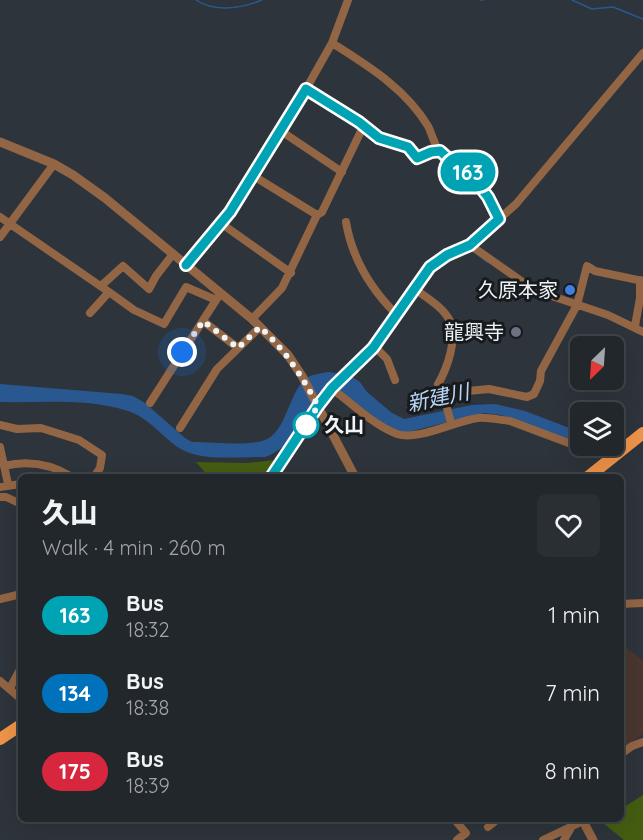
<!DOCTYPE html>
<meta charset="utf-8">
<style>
:root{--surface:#22272c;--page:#2a2f34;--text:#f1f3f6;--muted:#a2a5a9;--line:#3f4448}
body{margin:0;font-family:Quicksand,"Noto Sans JP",sans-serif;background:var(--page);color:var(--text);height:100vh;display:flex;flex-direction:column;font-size:22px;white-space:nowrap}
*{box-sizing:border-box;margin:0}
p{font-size:20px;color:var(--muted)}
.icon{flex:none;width:33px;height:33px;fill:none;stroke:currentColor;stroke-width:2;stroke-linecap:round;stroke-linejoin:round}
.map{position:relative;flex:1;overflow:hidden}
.drawer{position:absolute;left:18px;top:474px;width:606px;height:348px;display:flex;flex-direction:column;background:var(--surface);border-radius:9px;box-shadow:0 6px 24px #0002,0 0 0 2px var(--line)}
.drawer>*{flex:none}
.badge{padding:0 12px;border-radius:20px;font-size:21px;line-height:39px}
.needle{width:39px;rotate:205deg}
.controls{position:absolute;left:570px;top:336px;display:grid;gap:12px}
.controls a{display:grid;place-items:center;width:54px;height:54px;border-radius:9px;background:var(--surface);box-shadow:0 6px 24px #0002,0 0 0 2px var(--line);font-size:30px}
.you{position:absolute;width:30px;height:30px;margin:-15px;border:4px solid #fff;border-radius:50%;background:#1a73e8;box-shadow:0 0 0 9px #1a73e833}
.map>.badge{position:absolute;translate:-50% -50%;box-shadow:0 0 0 3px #fff}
.round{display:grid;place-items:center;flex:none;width:63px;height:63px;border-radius:9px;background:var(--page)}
.overview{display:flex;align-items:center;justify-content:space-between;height:102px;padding:0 24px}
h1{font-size:28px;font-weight:800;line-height:45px}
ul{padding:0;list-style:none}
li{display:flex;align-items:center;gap:18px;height:78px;padding:0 24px}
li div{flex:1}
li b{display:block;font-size:22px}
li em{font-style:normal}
li .badge{min-width:66px;font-weight:700;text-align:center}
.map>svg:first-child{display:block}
</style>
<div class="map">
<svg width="643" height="840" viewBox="0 0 643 840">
<rect width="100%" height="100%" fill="#2e343b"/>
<path fill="#49362f" d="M621,643l22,18v73l-22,16z"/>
<path fill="#445d11" d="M276,460l-11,17h-56l-13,-15 51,1z
M643,795v45h-19l-21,-17 1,-4h17v-10z"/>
<path fill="#295891" d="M328,372l21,3 11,7 7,10 25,21 12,6 68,-14 23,-1 30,7 55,21v11l-79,-28 -17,-2 -80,20 -17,-6 -48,-37h-15l-5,2c-15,25 -25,55 -54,65 -29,-1 -65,6 -89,-11 -16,-12 -29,-29 -48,-35 -41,-13 -86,-8 -128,-9v-18l122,10 11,2 12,7 40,35 7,4c19,0 53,4 70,-1 27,-7 25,-53 48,-65 5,-2 13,-3 18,-4z"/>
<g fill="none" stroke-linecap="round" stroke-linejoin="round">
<path stroke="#295891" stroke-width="1.5" d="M196,0c19,13 46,8 66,0
M480,0h3
M572,0l20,9 21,-2 30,12
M449,250l15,-7
M472,250l15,12
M523,287l9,7 13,4
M420,290l14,-21
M407,307l10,-13"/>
<path stroke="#926544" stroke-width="8" d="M332,43c36,23 73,45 96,83 4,8 6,18 11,25 8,11 20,15 30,22 14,9 22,31 30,45
M306,89l53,33 20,16 29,9 9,11 14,-6 8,-1
M281,131l61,41
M252,175l65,40
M0,217l109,75 -19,21
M346,222c6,36 25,67 50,92
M222,224l69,49
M0,237l54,-73
M470,245l64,45 74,25 35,17
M186,265l44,-53 76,-123 26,-46 16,-43
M101,286l22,-20 26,23 7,-13 17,-22
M415,289c12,9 28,18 35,32 8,17 -3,48 -12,63l11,6 19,1 21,-2 38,8 7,-3 6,-13 1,-10 36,-66 10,-39 8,5 48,10
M109,292l25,18 30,14 22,-37 30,13
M252,319l30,-31 35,-73 5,-3 41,-85
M203,321l35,27
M635,326l5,-28v-18
M374,346l13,13 8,21
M332,389c20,14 41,36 65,45 21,7 58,-13 81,-16 10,-1 22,2 32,3l64,24 40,12
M449,390l-2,18 4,15
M150,403l68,-106
M0,425l17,4 24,-1 38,12 23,15 -2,13 -6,9
M180,428l37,-59 43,-42
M0,447l8,37
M4,466c24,-6 47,-2 68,11
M271,477l47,-71 14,-17 41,-41 57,-81 17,-12 23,-10 46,-41 127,-151
M0,487l21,-3
M0,497h6l15,7
M0,599l21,-5
M621,604l22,-1
M0,681l21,18
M10,688l11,-20
M621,754l11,-8 11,-4
M454,819l12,14 -9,7
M488,827l10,-8
M543,840l40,-19
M564,840l8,-14"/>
<path stroke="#926544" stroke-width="9" d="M0,142l54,22 19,11 32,23 147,121 36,36 14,21 53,101
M582,819l11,21"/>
<path stroke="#ef9449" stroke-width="12" d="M588,477l55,-44
M0,739l21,-14"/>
</g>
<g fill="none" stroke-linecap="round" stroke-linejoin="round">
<g stroke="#fff" stroke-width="14">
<path id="line" d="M186,265l44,-53 76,-123 53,33 20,16 29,9 9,11 14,-6 9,-1 19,17 11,6 18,23 11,22 -29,26 -23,10 -17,12 -57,81 -41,40 -14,18 -47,71"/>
</g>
<use href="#line" stroke="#00a3b4" stroke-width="9"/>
<path stroke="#eff4f8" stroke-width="6" stroke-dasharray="0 10.8" d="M182,352l21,-31 35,27 22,-21c25,23 42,49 58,79l-12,19"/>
</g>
<circle fill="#3f7fe0" stroke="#181b1e" stroke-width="2" cx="570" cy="290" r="6"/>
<circle fill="#6b7280" stroke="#181b1e" stroke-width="2" cx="516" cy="332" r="6"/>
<circle fill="#fff" stroke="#00a3b4" stroke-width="3" cx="306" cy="425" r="12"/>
<g text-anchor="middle" stroke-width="6" stroke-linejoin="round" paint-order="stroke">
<g font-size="20" fill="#eff4f8" stroke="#181b1e" text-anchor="end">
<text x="558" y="297">久原本家</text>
<text x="504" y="339">龍興寺</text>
</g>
<g font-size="20" font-weight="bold" fill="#eff4f8" stroke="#181b1e" text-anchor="start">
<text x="324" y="432">久山</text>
</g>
<g font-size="21" font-style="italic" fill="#bad5f6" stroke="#181b1e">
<text transform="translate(438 398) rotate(-12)" y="7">新建川</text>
</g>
</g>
</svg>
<div class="controls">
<a><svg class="needle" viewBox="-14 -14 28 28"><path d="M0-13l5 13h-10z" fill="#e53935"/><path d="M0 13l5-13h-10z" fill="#a2a5a9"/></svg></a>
<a><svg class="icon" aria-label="layers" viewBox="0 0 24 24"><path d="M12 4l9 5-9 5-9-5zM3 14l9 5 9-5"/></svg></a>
</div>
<div class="you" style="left:182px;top:352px"></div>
<b class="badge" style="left:468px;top:172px;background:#00a3b4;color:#fff">163</b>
<section class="drawer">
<div class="overview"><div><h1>久山</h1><p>Walk · 4 min · 260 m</p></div><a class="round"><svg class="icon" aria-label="heart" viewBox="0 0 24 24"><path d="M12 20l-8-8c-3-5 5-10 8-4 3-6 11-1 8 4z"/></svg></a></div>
<ul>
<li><span class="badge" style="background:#00a3b4;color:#fff">163</span><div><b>Bus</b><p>18:32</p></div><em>1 min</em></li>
<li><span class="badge" style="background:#0072bc;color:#fff">134</span><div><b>Bus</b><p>18:38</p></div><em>7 min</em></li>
<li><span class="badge" style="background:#d7263d;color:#fff">175</span><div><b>Bus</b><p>18:39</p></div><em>8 min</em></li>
</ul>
</section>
</div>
